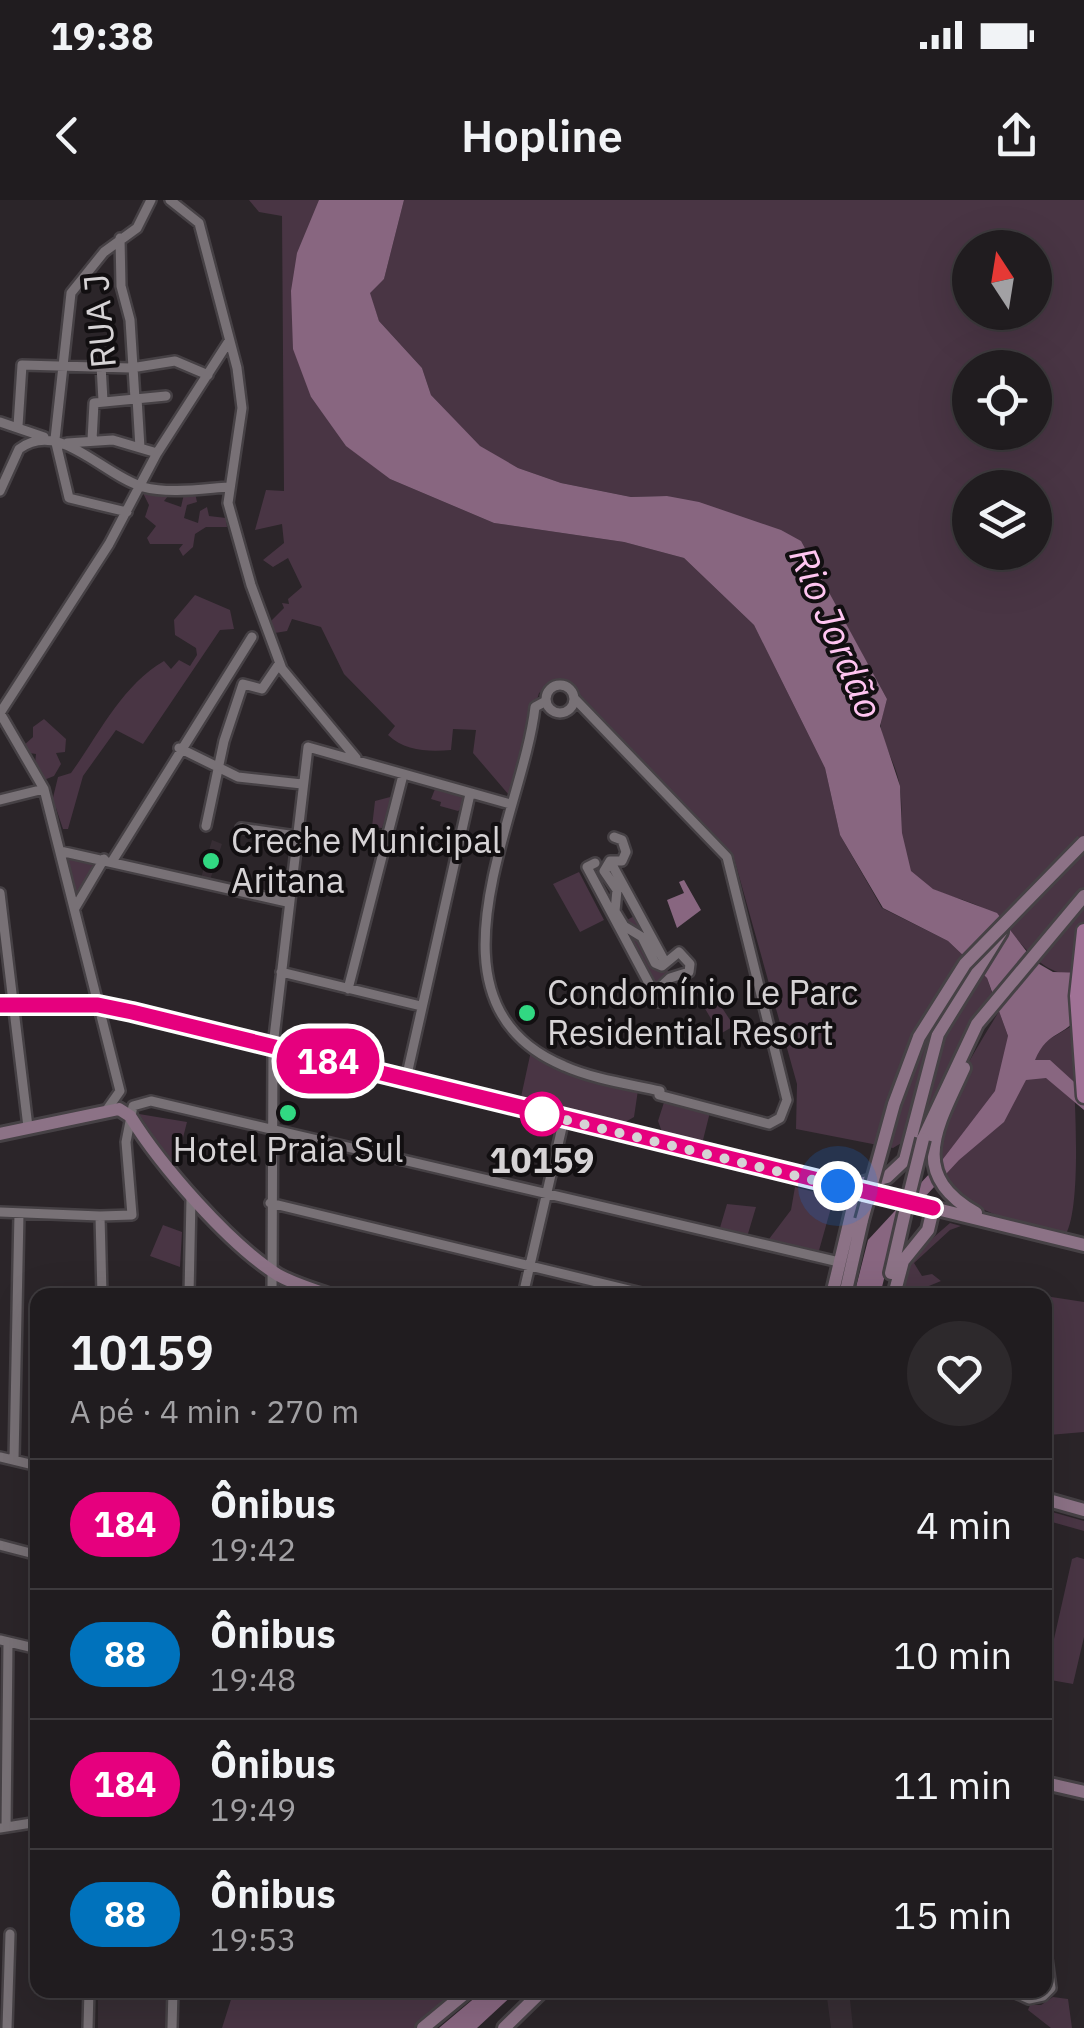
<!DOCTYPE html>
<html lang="pt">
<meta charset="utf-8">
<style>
:root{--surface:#201c1f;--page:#2d292c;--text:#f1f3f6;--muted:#a2a1a4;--line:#3d3a3d}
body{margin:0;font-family:"IBM Plex Sans",sans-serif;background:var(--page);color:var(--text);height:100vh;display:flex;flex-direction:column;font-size:38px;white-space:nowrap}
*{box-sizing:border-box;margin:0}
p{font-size:32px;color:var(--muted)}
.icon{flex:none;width:55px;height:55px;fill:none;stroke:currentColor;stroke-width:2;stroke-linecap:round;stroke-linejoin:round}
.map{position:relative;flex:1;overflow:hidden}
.details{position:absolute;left:30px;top:1088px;width:1022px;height:710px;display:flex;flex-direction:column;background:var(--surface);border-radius:20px;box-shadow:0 10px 40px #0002,0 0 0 2px var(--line)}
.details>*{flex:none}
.badge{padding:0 20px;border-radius:32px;font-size:35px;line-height:65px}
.needle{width:65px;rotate:348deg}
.fabs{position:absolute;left:952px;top:30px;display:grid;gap:20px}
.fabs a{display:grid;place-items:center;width:100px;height:100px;border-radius:50%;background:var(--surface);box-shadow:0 10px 40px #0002,0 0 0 2px var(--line);font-size:50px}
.you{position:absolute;width:50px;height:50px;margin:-25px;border:8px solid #fff;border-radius:50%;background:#1a73e8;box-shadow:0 0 0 15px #1a73e833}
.map>.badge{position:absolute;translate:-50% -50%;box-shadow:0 0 0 5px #fff}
.round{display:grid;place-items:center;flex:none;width:105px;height:105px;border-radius:52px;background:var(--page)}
.overview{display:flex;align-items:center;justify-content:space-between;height:170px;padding:0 40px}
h1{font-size:48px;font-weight:600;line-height:75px}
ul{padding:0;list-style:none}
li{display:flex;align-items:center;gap:30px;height:130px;padding:0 40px;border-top:2px solid var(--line)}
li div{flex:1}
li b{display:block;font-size:38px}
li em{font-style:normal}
li .badge{min-width:110px;font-weight:700;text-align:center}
.status{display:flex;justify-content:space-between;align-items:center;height:70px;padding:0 50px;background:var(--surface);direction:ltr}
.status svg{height:28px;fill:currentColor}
header{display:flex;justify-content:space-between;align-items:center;height:130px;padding:0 40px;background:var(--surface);font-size:45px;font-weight:600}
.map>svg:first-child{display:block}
</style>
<div class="status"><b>19:38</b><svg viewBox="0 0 49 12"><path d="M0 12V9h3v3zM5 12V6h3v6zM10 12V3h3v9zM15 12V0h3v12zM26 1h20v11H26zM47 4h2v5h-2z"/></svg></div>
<header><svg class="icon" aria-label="back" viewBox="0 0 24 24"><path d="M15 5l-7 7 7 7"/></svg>Hopline<svg class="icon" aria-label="share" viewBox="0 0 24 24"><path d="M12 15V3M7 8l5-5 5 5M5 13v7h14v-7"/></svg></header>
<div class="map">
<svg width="1084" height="1828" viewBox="0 0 1084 1828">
<rect width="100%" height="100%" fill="#2b2529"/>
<path fill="#372d34" d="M212,640l10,4 -12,36 -9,-2z
M98,1790h70l-1,38h-69z
M826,1790h23l4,38h-22z"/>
<path fill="#493544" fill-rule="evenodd" d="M249,0h75l-13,197 36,49 43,33 104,44 130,19 60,16 70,67 71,143 15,67 42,73 66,33 39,37 5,15 -74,140 -25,15 -97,-19 1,-45 -63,-226 -168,-178 -12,2 -15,11 -30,102 -36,-42 3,-23 -23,-1 -2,21c-23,2 -46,1 -63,-15l7,-9 -51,-52 -23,-47 -29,-8 -5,12 -12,2 -7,-9 16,-16 -2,-5 7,1 -1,-5 14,-12 -14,-29 -15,9 -10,-7 21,-17 -2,-19 -27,6 11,-40 18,1 -2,-275 -23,-4z
M404,0h680v773c-47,10 -64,-41 -98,-63 -22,-14 -59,-15 -75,-38 -14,-22 -7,-59 -11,-84 -2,-20 -15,-39 -19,-59 -1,-9 4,-21 6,-30l-87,-158 -133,-45 -36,1 -70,-14 -43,-15 -38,-21 -49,-52 -9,-27 -43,-47 -10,-29 15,-13zM970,48h65v64h-65zM970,168h65v64h-65zM970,288h65v64h-65z
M165,284l3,12 -4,5 17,6 3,-13 11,-1 2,9 -10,3 -3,13 14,5 2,-12 7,-4 2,9 17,2 1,9h-21l-11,7 -2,13 -10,9 -4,-7 4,-5h-33l-3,-6 9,-12 -11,-9 4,-12 -7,-14z
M195,395l35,15 4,19 -14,1 -77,114 -27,-14 -33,46 -15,53h-5l-7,-21 -5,-2 7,-29 13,-4c27,-37 50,-87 93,-112l7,8 8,-9 11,6 7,-11 -1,-7 -21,-13 -1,-15z
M44,519l22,20 -1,13 -9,1 5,11 -7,12 -10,4 -9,-17 1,-9 -13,-2 -1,-5 11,-10v-10z
M435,589l32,9v6l-9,7 -18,-5 1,-4 -10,-3z
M394,596l-12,32 -10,-1 3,-26z
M63,654l38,6 -26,39z
M579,672l25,48 -24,12 -27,-48z
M636,715l34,60 -15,14 -35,-65z
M707,785l27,41 -14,8 -26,-44z
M999,811l17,48 54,-32c4,45 14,185 -6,210 -33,-12 -80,-21 -108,-44 -51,-41 19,-140 43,-182z
M531,851l34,20 73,19 -4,27 -12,7 -101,-27z
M667,893l45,11 -10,40 -40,-12 -4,-11z
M139,914l48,8 -12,47z
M795,987l39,10 -16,57 -52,-11 25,-33z
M727,1004l29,3 -9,30 -28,-6z
M950,1023l11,3 -11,4 -36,33 8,13 10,-2 9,7 -17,7 -2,7h-26l8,-32z
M163,1025l19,7 -2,35 -30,-11z
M1045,1096l39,6v130l-35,3z
M1045,1310l39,11v10l-39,-11z
M1077,1357l7,2v78l-11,47 -28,-5 27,-120z
M234,1790h225l-45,38h-192z
M1053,1797l15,2 4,29h-21l-23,-18 2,-5h11z"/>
<path fill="#886680" d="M319,0h85l-20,79 -14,14 9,28 43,47 9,27 49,51 38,22 43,15 70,14 36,-1 32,6 82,28 20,11 86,158 -7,27 20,60 2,47 9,38 22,18 64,24 37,48 19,11 31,1c0,75 -31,44 -49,87h15l34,31v19l-38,-32 -20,2 -22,42 -45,38 -62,67 -17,68h-26l14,-55 75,-81 52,-68 13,-55 -21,-58 -39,-37 -65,-33 -43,-73 -15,-67 -71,-143 -70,-67 -60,-16 -130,-19 -104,-44 -44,-33 -35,-49 -18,-48 -2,-58 6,-38z
M684,680l17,30 -24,18 -10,-28 17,-7 -5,-11z
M484,1790h34l-41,38h-38z"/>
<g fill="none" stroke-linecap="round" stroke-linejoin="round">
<g stroke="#464145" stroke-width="14">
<path id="street" d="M170,0l29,23 38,145 5,40 -14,95 23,82 31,84 74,89
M120,38l1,48 9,34 5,79
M101,165l2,36
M137,198l3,50
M0,222l44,15
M18,226l4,-61 109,3 44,-7 33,14
M92,240l2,-37 72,-7
M67,243l46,-3 44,13
M0,291l19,-42c40,-30 82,25 124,38 26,7 58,2 85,0
M127,312l-58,-14 -14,-59 16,-146 33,-41 33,-24 14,-28
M546 499a14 14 0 1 1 28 0a14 14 0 1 1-28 0Z
M574,498l153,159 60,243 -7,18 -11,6 -110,-29
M546,501l-11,6c-12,108 -122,296 29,359 29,13 65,18 96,25
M0,513l109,-169 48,-91 72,-112
M0,513l44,76 76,302 -12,17
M179,548l59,29 64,7
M0,600l44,-11
M206,626l18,-85 19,-57 19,5 17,-25
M241,628l55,8
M60,651l227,51
M113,660l139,-223
M610,661h12l4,-9 -4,-12 -8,-3
M595,663l-8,4 72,135
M0,693l28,234
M75,708l29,-49
M281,772l140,34
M348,789l55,-214
M655,792l15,-14 19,-6 1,-8 -11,-12 -17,14 -7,-3 -13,-26 -18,-11 -9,-15 2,-21 -13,-19 6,-10 55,101
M406,879l64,-285
M270,1003l380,92
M0,1012l100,4
M102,1095l-2,-79 32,-1 -6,-73 7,-36 18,-5 688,161
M189,1095l2,-97
M272,1095l1,-249 35,-299 202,57
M523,1095l41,-176
M0,1257l38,9
M14,1260l5,-247
M0,1345l38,10
M0,1440l38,9
M6,1627l2,-185
M0,1628l38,-6
M1009,1790l20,9 14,-3 8,-8 -6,-44
M7,1828l3,-94
M88,1828l1,-38
M172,1828l1,-38"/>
</g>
<g stroke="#464145" stroke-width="18">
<path id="secondary" d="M0,805h98l34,7 952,233
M964,868c-26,57 -58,106 12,145
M0,934l119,-25 11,7c31,50 99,128 148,159 16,9 34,14 51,20
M923,939l54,-115 107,-128
M864,983l23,-6 18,-17 33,-126 63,-102
M891,1073l14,-61
M832,1095l25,-105
M845,1095l17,-75
M894,1095l9,-34 25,-31 5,-21
M1045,1299l39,11
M1045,1583l39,9
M423,1828l46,-38
M504,1828l39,-38"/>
</g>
<g stroke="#464145" stroke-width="19">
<path id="primary" d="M1084,731l-7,65 7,100"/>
</g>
<use href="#street" stroke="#787176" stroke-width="9"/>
<use href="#secondary" stroke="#8c7286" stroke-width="12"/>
<use href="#primary" stroke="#a07296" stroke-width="14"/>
<g stroke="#464145" stroke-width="18" stroke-linecap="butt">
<path id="secondary-bridge" d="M905,1012l18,-73
M862,1020l32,-116 25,-67 46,-73 119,-122"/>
</g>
<use href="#secondary-bridge" stroke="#8c7286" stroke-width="12"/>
</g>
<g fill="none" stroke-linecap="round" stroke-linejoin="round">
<g stroke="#fff" stroke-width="22">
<path id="line" d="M0,805h98l34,7 801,196"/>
</g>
<use href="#line" stroke="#e6007e" stroke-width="15"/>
<path stroke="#d6d3d5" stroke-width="10" stroke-dasharray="0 18" d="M542,914l-5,-1 301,73"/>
</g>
<g fill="#31d882" stroke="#120f11" stroke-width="4">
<circle cx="211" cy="661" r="10"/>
<circle cx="527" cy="813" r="10"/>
<circle cx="288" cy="913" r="10"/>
</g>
<circle fill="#fff" stroke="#e6007e" stroke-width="5" cx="542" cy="914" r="20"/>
<g text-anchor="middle" stroke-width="8" stroke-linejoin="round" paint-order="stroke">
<g font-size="35" fill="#d6d3d5" stroke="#120f11">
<text transform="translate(100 121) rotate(-95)" y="12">RUA J</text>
</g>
<g font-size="35" fill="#d6d3d5" stroke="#120f11" text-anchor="start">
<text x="231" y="653">Creche Municipal<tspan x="231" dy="40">Aritana</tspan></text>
<text x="547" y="805">Condomínio Le Parc<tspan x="547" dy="40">Residential Resort</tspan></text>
<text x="288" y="962" text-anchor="middle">Hotel Praia Sul</text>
</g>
<g font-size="35" font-weight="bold" fill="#d6d3d5" stroke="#120f11">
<text x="542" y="973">10159</text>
</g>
<g font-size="38" font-style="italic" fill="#ffc5f1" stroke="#120f11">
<text transform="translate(836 433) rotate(67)" y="13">Rio Jordão</text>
</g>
</g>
</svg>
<div class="fabs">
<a><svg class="needle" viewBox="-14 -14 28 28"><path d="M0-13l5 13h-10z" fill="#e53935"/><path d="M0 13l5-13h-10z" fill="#a2a1a4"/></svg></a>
<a><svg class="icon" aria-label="locate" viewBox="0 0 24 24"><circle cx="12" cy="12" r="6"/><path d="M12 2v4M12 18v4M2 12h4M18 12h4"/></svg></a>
<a><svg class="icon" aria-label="layers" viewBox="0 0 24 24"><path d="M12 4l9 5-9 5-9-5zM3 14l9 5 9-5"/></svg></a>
</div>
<div class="you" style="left:838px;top:986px"></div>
<b class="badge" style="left:328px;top:861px;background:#e6007e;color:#fff">184</b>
<section class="details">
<div class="overview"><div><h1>10159</h1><p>A pé · 4 min · 270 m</p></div><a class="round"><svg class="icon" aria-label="heart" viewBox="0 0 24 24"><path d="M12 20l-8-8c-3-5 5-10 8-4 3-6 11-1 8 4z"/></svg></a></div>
<ul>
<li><span class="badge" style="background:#e6007e;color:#fff">184</span><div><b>Ônibus</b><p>19:42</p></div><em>4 min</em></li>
<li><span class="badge" style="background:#0072bc;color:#fff">88</span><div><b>Ônibus</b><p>19:48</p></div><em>10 min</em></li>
<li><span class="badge" style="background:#e6007e;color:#fff">184</span><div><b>Ônibus</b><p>19:49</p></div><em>11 min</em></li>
<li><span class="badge" style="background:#0072bc;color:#fff">88</span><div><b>Ônibus</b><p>19:53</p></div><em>15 min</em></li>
</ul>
</section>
</div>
